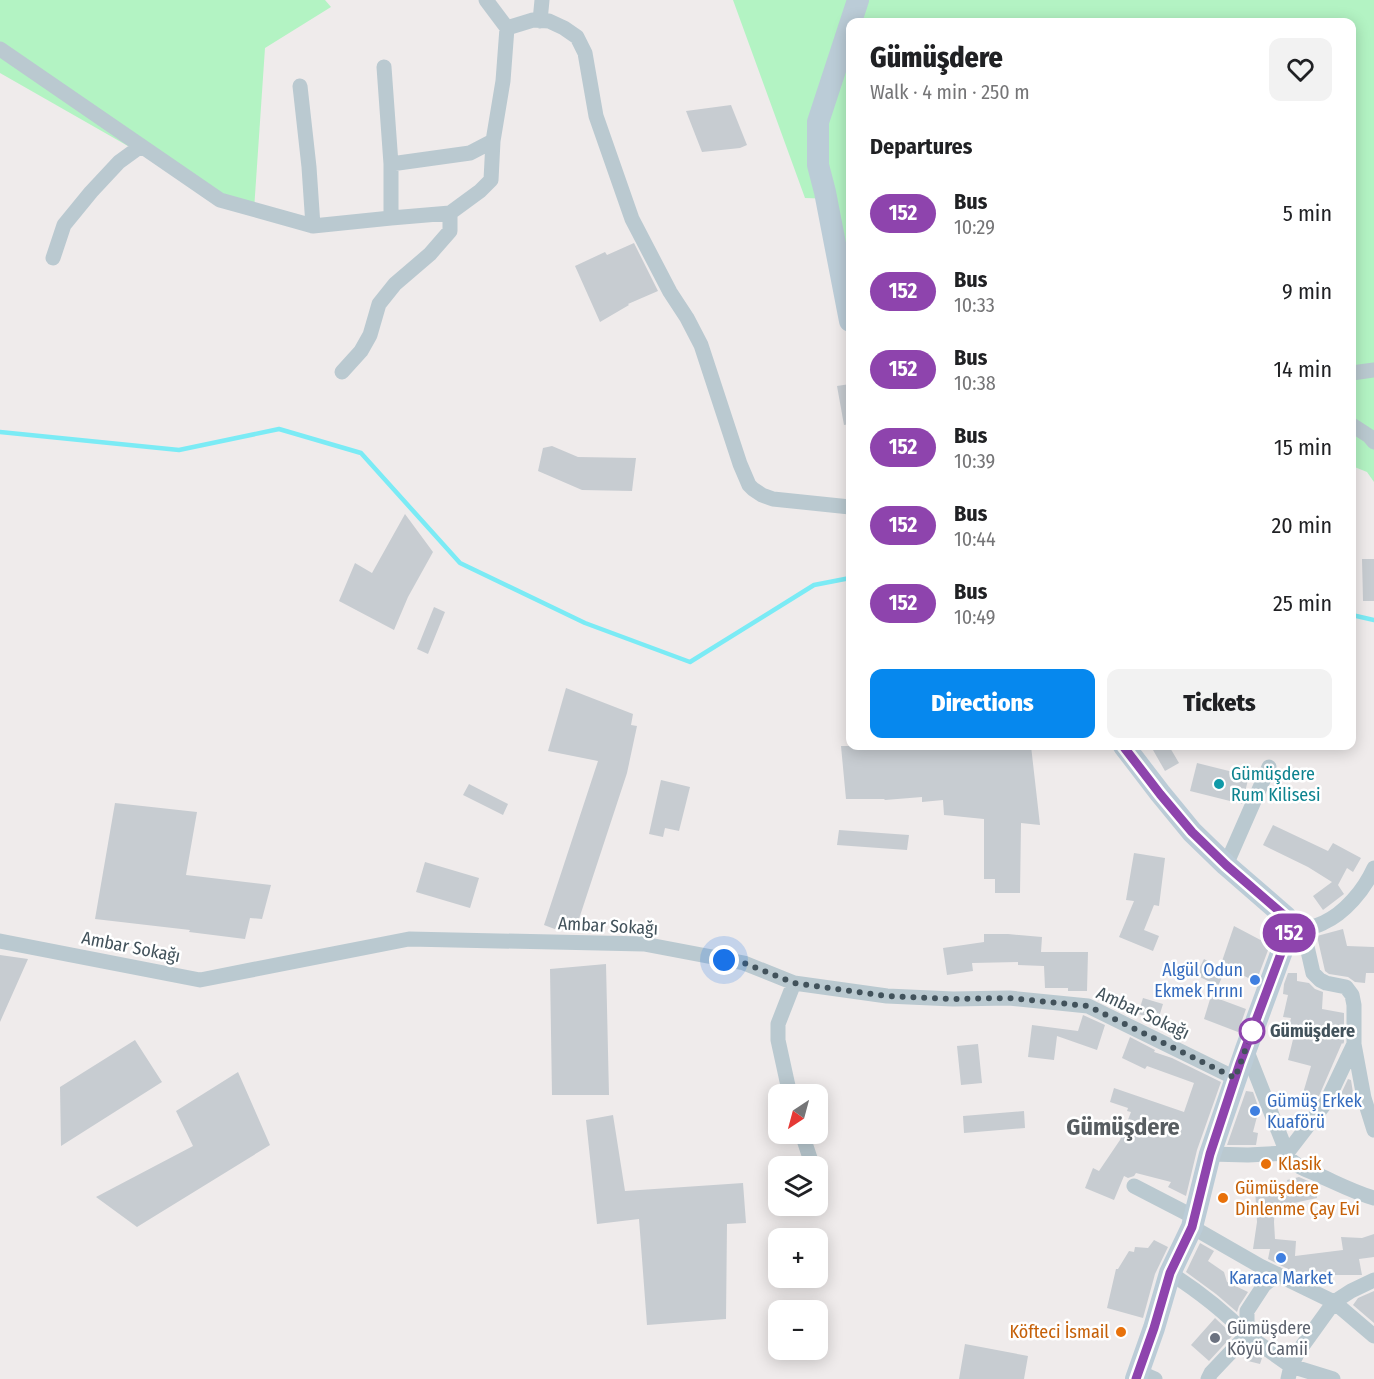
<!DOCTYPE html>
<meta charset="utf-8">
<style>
:root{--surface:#fff;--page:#f2f2f2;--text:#202124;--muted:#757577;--accent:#0688ee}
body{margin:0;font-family:"Fira Sans Condensed",sans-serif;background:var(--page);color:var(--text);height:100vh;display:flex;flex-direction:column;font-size:22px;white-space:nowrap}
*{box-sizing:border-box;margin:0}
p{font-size:20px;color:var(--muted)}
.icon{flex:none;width:33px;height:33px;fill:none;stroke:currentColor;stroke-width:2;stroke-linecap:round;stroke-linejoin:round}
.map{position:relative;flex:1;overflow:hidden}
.details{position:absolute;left:846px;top:18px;width:510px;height:732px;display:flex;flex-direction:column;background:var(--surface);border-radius:12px;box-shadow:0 3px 15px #0003}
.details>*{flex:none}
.badge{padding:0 12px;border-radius:20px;font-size:21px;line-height:39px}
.needle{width:39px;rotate:216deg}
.tools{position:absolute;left:768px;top:1084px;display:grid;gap:12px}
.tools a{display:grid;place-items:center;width:60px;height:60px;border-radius:12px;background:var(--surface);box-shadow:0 3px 15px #0003;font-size:30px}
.you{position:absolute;width:30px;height:30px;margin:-15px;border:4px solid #fff;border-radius:50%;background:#1a73e8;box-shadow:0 0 0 9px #1a73e833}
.map>.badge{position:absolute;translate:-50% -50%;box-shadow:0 0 0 3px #fff}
h2{padding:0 24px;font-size:22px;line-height:54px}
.round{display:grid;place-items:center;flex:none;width:63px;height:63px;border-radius:12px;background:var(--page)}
.overview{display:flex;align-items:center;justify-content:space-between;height:102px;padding:0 24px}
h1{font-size:28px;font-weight:800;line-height:45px}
.cta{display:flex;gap:12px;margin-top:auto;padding:12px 24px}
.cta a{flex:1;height:69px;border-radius:12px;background:var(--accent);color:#fff;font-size:24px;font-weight:800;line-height:69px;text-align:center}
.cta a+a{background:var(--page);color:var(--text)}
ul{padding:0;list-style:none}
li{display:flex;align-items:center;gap:18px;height:78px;padding:0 24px}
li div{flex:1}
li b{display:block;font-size:22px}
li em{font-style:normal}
li .badge{min-width:66px;font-weight:700;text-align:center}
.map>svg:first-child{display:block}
</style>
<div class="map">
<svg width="1374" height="1379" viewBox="0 0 1374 1379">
<rect width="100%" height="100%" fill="#efebeb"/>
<path fill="#b3f3c3" d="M0,0h325l6,7 -66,41 -11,162 -77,-36 -177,-101z
M733,0h641v482l-7,-10 -15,-6v-444h-502v260l-15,-83 -30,-1z"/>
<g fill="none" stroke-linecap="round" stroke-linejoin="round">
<path stroke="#7bebf5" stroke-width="4.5" d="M0,432l179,18 100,-21 82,24 99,110 125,60 105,39 124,-77 36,-7
M1352,615l22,5"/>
</g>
<path fill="#c7ccd1" d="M731,105l16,40 -7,3 -38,4 -16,-41z
M634,243l24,48 -30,13 1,1 -29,17 -25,-56 30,-14 2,3z
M850,384v40l-6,1 -7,-39z
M552,446l26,11 58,1 -4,33 -50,-1 -44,-19 5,-23z
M405,514l28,38 -25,45 -14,33 -55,-29 16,-38 17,10z
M1362,559h12v42h-11z
M434,607l11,5 -17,42 -11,-5z
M566,688l67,26 -2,11 6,1 -10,47 -50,152 -13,-4 -4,10 -16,-6 54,-164 -50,-10z
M841,746h190l9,79 -19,-2 -1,70h-25v-14h-11v-60l-40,-4 -1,-15 -21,2v-5l-37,3 -1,-1h-38z
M1161,746h8l10,17 -14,8 -12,-21z
M1197,763l52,13 -7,28 -52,-13z
M661,780l29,7 -11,44 -14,-3 -2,9 -14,-3z
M469,784l39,20 -5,11 -40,-20z
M115,803l82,9 -11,63 85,10 -9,34 -12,-1 -5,21 -56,-7 1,-2 -95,-11z
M1273,825l55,26 5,-8 28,15 -8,14 -6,-4 -9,17 6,9 -21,16 -10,-14 19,-14 -24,-15 -45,-22z
M839,830l70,5 -2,15 -70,-5z
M1134,853l31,5 -6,48 -5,-1 -10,25 15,6 -6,15 -34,-14 15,-36 -8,-1z
M425,862l54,16 -9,30 -54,-16z
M1234,926l36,19 -14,37 -35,-18z
M1343,929l4,17 27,1v26h-8l-1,10 -10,-1 -7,-5 -19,-3 -4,-3 -8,-35z
M984,934h24l34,3 -1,15h47l-1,39h-19v-3h-23l-1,-22 -26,-1v-3l-46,1 1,8 -26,4 -4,-27 41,-6z
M0,955l28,4 -28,63z
M1204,959l21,12 -7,15 -22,-11z
M606,964l3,131h-57l-2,-126z
M1288,973h9v8l12,2 6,6 8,3 -1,17 22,4v29l-1,2 -1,-1 -23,53 -6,8 -12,-4 10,-34 -23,-6 8,-33 -7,-1 2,-8 -8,-1 5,-22 -5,-1 1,-10z
M1211,996l35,13 -8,23 -34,-13z
M1143,998l20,6 -5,16 -20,-6z
M1083,1015l22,10 -8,25 -40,-14 -3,24 -26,-3 4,-32 46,6z
M1130,1037l25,13 -1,2 18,6 49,24 -24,68 -11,46 -18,-9 3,-5 -35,-9 -2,3 -6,2 -4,-2 -10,24 -29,-12 8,-20 6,3 21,-31 11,-28 -4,-1 1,-3 -18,-6 4,-14 70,24 10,-29 -47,-17 -2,3 -23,-11z
M135,1040l27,42 -101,64 -1,-59z
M978,1044l4,39 -21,2 -4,-39z
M238,1072l32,73 -133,82 -41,-30 97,-51 -17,-35z
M1348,1079l3,1 3,19 -14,-3z
M1246,1091l7,1 6,17 -6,23 5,1 -2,12h-29z
M1024,1111l1,17 -61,5 -1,-17z
M613,1115l12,76 118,-8 3,40 -19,1 -1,95 -79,6 -8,-106 -42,5 -11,-104z
M1299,1177l16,7 2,14 -42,9 -1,15 1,17 21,2 -1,15 48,-6 -2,-13 21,1 12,-4v23l-15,2 3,16h-27v-2l-35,2 -32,-16 2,-10h-17l4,-27 -2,-34 34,-1 -2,-7z
M1154,1240l14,7 -13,27 -12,44 -36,-10 9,-39h2l11,-18 5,1 1,-5 13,1z
M1200,1243l14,8 -6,10 16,11 3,10 21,10 -9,14 -2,6 -21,-18 -30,-22z
M1374,1291v32l-21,-18 5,-7z
M1215,1318l18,17 -24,26 -18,-16z
M965,1344l63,12 -4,23h-65z
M1251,1350l11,8 -2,6 -12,-3z"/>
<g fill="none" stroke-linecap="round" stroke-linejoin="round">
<path stroke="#bac9d0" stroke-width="15" d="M486,0l21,28
M540,21l2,-21
M0,49l220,151 93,26 78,-8v-54l-7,-97
M300,86l9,81 4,59
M391,164l79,-11 23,-12 10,-60 4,-53 26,-8 16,1 15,7 13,9 8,16 11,63 36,103 38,73 17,26 14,27 39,119 9,21 4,4 9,6 11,4 77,8
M391,218l59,-5 30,-22 11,-11 2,-39
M53,258l11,-33 27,-33 28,-30 22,-16
M342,372l19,-21 9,-16 9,-31 16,-20 35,-30 20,-23v-18
M1352,373l22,-3
M1352,425l17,11 5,6
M1226,865l43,-98
M1303,929l10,44 7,7 6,3 20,4 6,8 2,10v39l10,54 10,32
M1295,931c9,-2 20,-4 28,-8 22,-10 41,-33 51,-55
M0,941l200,39 209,-41 235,5 100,19 50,20 93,13 66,3 56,-1 79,8 147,72
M1246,1049l41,104v3c8,10 18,13 29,18 19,8 37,18 58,24
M790,1095l-12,-55v-16l16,-41
M802,1134l11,33
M1210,1154l38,1 39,-2 40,-52 27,-57
M1134,1186l60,31
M1192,1227l68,39 74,36 40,34
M1170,1273c28,18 54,38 77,62l-36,38 -3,6
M1277,1274l-13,11 -17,26v24l44,31 42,13
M1139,1372l16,7
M1288,1379l3,-13 7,-14 36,-50 17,-11 23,-11"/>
<path stroke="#bbccd7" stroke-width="22" d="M850,321l-25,-129 -7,-27v-43l40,-122
M1124,746l36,47 32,39 34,33 60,52 3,15 -43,117 -36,105 -18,73 -22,46 -16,55 -18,51"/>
</g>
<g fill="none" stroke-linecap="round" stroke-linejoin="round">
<g stroke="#fff" stroke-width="14">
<path id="line" d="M1123,746l37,48 32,38 34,33 60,52 3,15 -49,131 -30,91 -18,73 -22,46 -16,55 -18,51"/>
</g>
<use href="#line" stroke="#8e44ad" stroke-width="9"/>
<path stroke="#42525b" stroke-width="6" stroke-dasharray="0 10.8" d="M724,960l20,3 50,20 93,13 66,3 56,-1 79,8 147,72 18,-49 -1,2"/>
</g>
<circle fill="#0f9aa8" stroke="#fff" stroke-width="2" cx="1219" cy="784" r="6"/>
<g fill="#3f7fe0" stroke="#fff" stroke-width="2">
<circle cx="1255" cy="980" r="6"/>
<circle cx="1255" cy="1111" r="6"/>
<circle cx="1281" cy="1258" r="6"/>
</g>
<circle fill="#fff" stroke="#8e44ad" stroke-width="3" cx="1252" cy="1031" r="12"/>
<g fill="#e8710a" stroke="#fff" stroke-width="2">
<circle cx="1266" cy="1164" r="6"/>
<circle cx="1223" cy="1198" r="6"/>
<circle cx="1121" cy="1332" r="6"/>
</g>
<circle fill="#6b7280" stroke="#fff" stroke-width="2" cx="1215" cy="1338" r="6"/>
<g text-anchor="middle" stroke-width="5" stroke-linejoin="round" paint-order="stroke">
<g font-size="18" fill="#0d838f" stroke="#fff" text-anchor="start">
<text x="1231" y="780">Gümüşdere<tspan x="1231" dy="21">Rum Kilisesi</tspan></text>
</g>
<g font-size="18" fill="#42525b" stroke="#fff">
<text transform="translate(608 926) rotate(3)" y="6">Ambar Sokağı</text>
<text transform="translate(131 947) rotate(11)" y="6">Ambar Sokağı</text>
<text transform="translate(1143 1013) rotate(25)" y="6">Ambar Sokağı</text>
</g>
<g font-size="18" fill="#366cbe" stroke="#fff" text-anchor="end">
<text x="1243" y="976">Algül Odun<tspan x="1243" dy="21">Ekmek Fırını</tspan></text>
<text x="1267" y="1107" text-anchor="start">Gümüş Erkek<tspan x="1267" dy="21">Kuaförü</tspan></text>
<text x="1281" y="1284" text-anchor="middle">Karaca Market</text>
</g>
<g font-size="18" font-weight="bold" fill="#42525b" stroke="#fff" text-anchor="start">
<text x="1270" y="1037">Gümüşdere</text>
</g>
<g font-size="18" fill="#c56008" stroke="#fff" text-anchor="start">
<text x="1278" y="1170">Klasik</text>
<text x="1235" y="1194">Gümüşdere<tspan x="1235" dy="21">Dinlenme Çay Evi</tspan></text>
<text x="1109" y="1338" text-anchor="end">Köfteci İsmail</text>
</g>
<g font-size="18" fill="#5b616d" stroke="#fff" text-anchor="start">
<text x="1227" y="1334">Gümüşdere<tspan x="1227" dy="21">Köyü Camii</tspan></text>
</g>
<g font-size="24" font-weight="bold" fill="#575d61" stroke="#fff">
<text x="1123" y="1135">Gümüşdere</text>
</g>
</g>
</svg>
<div class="tools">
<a><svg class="needle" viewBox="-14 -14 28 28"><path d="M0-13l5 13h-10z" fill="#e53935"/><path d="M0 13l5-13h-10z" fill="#757577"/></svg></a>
<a><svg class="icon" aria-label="layers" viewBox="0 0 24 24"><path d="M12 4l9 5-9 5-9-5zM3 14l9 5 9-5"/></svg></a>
<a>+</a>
<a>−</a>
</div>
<div class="you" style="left:724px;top:960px"></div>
<b class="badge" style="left:1289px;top:933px;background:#8e44ad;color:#fff">152</b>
<section class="details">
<div class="overview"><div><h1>Gümüşdere</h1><p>Walk · 4 min · 250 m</p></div><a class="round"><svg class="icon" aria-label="heart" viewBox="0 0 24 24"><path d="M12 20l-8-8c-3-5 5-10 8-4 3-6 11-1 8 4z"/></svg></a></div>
<h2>Departures</h2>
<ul>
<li><span class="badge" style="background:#8e44ad;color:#fff">152</span><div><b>Bus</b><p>10:29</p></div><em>5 min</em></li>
<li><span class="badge" style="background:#8e44ad;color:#fff">152</span><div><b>Bus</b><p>10:33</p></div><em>9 min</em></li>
<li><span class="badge" style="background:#8e44ad;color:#fff">152</span><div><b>Bus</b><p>10:38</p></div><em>14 min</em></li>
<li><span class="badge" style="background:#8e44ad;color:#fff">152</span><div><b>Bus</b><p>10:39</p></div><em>15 min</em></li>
<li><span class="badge" style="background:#8e44ad;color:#fff">152</span><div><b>Bus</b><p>10:44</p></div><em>20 min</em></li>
<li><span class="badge" style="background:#8e44ad;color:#fff">152</span><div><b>Bus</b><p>10:49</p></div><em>25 min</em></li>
</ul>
<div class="cta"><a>Directions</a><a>Tickets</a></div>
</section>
</div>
